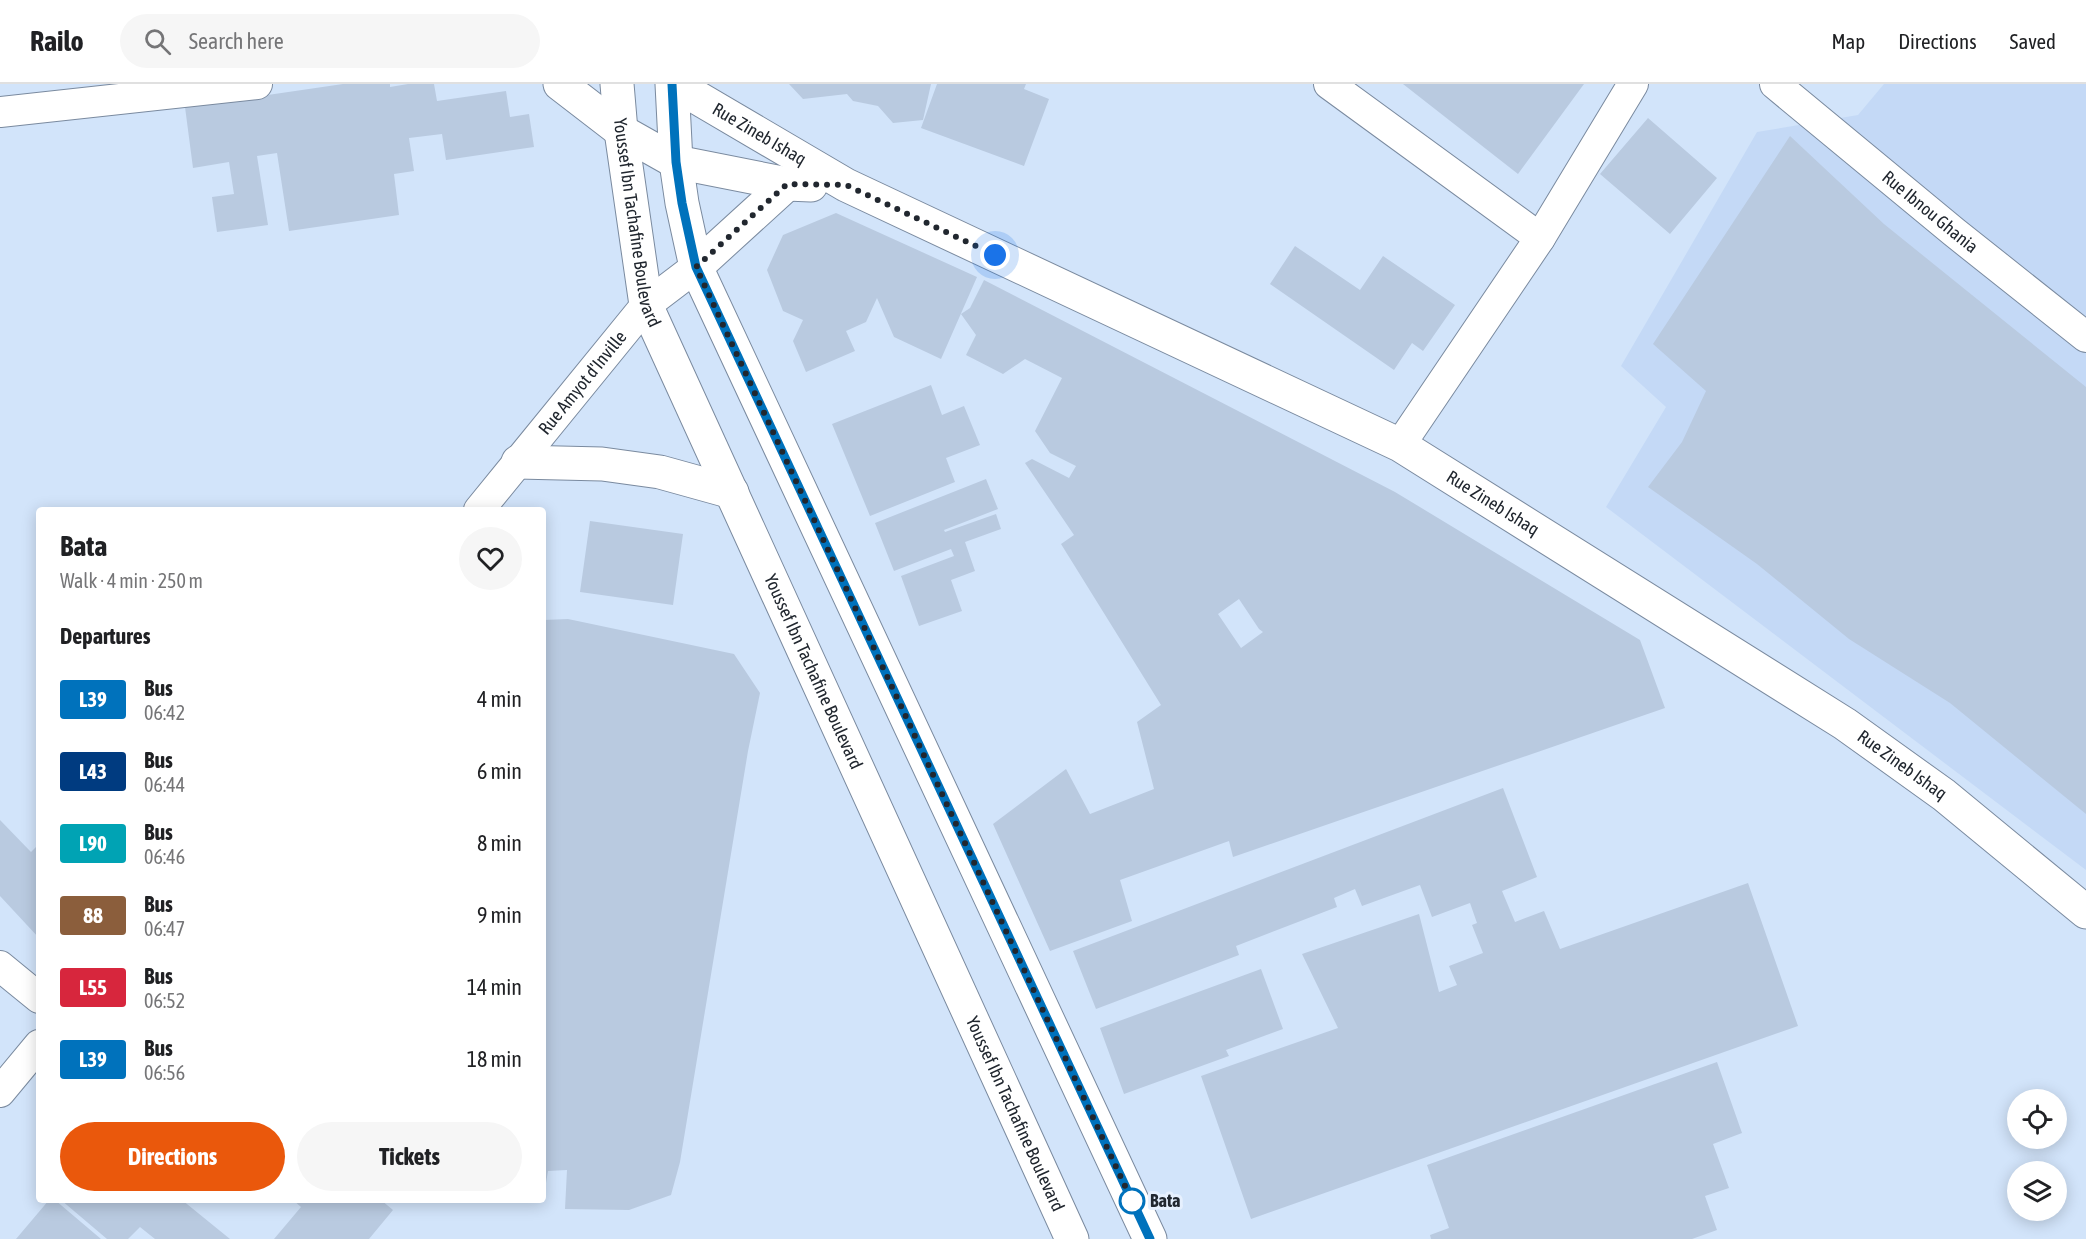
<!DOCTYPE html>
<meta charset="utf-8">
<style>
:root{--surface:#fff;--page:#f6f6f6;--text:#202124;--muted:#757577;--line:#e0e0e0;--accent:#ea580c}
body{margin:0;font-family:"Asap Condensed",sans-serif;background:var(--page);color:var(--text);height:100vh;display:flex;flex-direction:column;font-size:22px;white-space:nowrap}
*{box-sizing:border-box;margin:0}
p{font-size:20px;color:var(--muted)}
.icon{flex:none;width:33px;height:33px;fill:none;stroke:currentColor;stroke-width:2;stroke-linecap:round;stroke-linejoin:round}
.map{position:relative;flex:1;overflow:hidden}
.details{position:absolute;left:36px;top:423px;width:510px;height:696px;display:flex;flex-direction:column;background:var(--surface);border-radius:6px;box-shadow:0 3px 15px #0003}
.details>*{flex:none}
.badge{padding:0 12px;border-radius:4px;font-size:21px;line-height:39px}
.fabs{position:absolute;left:2007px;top:1005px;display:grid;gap:12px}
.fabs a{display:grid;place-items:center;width:60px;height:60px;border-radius:50%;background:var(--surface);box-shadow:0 3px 15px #0003;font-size:30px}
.you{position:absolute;width:30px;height:30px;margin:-15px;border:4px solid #fff;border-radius:50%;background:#1a73e8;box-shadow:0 0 0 9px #1a73e833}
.map>.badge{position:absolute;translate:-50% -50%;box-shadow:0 0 0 3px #fff}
h2{padding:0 24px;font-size:22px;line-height:54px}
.round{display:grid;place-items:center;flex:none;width:63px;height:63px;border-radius:32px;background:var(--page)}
.overview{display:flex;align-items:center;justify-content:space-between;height:102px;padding:0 24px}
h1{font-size:28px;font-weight:700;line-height:45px}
.cta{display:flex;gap:12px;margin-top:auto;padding:12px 24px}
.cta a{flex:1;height:69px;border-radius:36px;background:var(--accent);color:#fff;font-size:24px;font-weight:700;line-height:69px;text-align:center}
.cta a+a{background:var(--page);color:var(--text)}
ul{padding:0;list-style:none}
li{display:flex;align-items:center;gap:18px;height:72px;padding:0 24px}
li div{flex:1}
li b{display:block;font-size:22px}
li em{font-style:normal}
li .badge{min-width:66px;font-weight:700;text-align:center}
header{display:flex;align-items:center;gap:36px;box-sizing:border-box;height:84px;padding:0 30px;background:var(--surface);border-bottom:2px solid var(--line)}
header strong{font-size:28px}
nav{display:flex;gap:33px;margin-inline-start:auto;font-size:21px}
.search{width:420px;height:54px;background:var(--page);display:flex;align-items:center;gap:15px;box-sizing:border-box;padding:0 21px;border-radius:33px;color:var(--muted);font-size:22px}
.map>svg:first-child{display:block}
</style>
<header>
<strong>Railo</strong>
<div class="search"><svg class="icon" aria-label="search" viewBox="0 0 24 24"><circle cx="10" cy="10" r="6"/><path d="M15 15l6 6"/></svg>Search here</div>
<nav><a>Map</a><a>Directions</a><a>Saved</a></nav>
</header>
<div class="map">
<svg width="2086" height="1155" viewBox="0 0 2086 1155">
<rect width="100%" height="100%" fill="#d2e4fa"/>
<path fill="#c4d9f6" d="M1884,0h202v786l-480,-363 60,-100 -45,-41 136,-234 101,-17z"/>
<path fill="#b9cae0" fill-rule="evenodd" d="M343,0h47v3l18,-3h26l3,17 69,-10 4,26 19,-3 5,33 -88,13 -4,-26 -33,4 5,33 -20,3 5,41 -110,16 -12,-78 -20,3 11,69 -51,7 -5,-35 22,-3 -5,-32 -36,6 -8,-61z
M789,0h142l-8,36 -30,3 -15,-17 -25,-5 -6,-7 -44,5z
M937,0h89l-2,5 25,10 -25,67 -103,-38z
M1403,0h181l-66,90z
M1648,34l69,60 -47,56 -70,-60z
M1790,52l94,88 202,163v427l-136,-111 -101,-64 -92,-75 -109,-77 34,-45 24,-51 -53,-47z
M836,129l141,64 -36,82 -47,-22 -17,-39 -11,24 -20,9 9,20 -49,21 -13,-31 10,-21 -20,-9 -16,-41 16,-35z
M1295,162l65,44 23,-34 72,49 -32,46 -11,-8 -18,27 -124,-86z
M984,196l411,212 245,148 25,68 -432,149 -4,-16 -109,39 12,41 -82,30 -57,-127 73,-55 24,45 64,-25 -17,-67 24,-17 -100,-161 13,-9 -49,-72 7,-4 37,19 7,-12 -26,-13 -15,-22 27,-53 -37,-19 -22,15 -37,-19 10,-20 -15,-21 9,-6zM1239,515l20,30 4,3 -22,16 -23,-34z
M931,301l11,30 22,-9 16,39 -34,13 9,24 -85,34 -38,-92z
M986,395l12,30 -54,21 1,2 51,-18 5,15 -36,13 10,29 -24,9 11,31 -43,15 -18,-50 53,-20 -3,-7 -57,22 -19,-48z
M590,437l93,13 -10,71 -93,-13z
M568,535l166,35 26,39 -12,58 -68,411 -9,33 -42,15 -64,-1 2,-39 -19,1 -3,18h-2v-569z
M1503,704l34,89 -35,14 13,31 29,-11 16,38 188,-66 50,143 -547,193 -50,-143 137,-48 -36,-74 117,-40 20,78 18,-7 -8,-19 34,-13 -11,-28 5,-2 -7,-20 -38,14 -12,-32 -58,21 -7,-17 -21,9 3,9 -101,39 3,9 -143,54 -23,-58z
M0,736l31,32 8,-8v94l-39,-42z
M1261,885l22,60 -57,21 3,6 -105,38 -24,-66z
M1717,978l25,71 -29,11 16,44 -24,8 12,34 -25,9h-261l-1,-4 19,-7 -22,-63z
M49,1116h6l46,39h-85z
M61,1116h121l48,39h-75l-15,-12 -12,12h-21z
M293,1116h88l12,10 -24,29h-95l27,-32z"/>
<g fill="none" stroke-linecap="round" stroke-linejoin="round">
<g stroke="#7a8a9f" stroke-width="32">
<g id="minor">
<path d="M1329,0l211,154"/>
<path id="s1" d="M1775,0l179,148 132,105"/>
<path d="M0,28l257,-28"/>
<path d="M1400,361l140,-207 93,-154"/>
<path id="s2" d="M479,426l167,-205 50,-38"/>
<path d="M0,882l39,32"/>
<path d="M0,1008l39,-47"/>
</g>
</g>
<g stroke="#7a8a9f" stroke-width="35">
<g id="tertiary">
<path d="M560,0l61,47 55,31 111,22 24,1"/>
<path id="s3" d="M674,0l172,101 554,260 445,279 99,71 142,117"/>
</g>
</g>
<g stroke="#7a8a9f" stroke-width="35">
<g id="primary">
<path id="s4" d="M617,0l4,47 25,174 426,934"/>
<path d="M672,0l4,78 6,41 14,64 454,972"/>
<path d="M696,183l91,-83"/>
<path d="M518,378l84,2 58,8 72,20"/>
</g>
</g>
<use href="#minor" stroke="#fff" stroke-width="30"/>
<use href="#tertiary" stroke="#fff" stroke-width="33"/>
<use href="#primary" stroke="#fff" stroke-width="33"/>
</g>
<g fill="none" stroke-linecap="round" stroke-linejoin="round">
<g stroke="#fff" stroke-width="14">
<path id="line" d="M672,0l4,78 6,41 14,64 454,972"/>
</g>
<use href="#line" stroke="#0072bc" stroke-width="9"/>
<path stroke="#21272f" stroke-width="6" stroke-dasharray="0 10.8" d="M995,171l-149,-70 -59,-1 -91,83 436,934"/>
</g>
<circle fill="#fff" stroke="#0072bc" stroke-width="3" cx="1132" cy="1117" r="12"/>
<g text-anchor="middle" stroke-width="6" stroke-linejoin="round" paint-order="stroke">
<g font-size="18" fill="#21272f" stroke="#e6f0fe">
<text dy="6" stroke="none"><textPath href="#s3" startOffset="99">Rue Zineb Ishaq</textPath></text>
<text dy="6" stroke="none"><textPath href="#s1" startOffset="201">Rue Ibnou Ghania</textPath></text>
<text dy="6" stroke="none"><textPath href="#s4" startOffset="140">Youssef Ibn Tachafine Boulevard</textPath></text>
<text dy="6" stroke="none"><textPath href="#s2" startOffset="164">Rue Amyot d'Inville</textPath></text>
<text dy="6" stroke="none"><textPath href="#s3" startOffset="921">Rue Zineb Ishaq</textPath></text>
<text dy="6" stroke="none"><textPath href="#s4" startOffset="626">Youssef Ibn Tachafine Boulevard</textPath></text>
<text dy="6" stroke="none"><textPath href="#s3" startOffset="1407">Rue Zineb Ishaq</textPath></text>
<text dy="6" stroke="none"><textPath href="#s4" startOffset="1112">Youssef Ibn Tachafine Boulevard</textPath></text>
</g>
<g font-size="18" font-weight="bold" fill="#21272f" stroke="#e6f0fe" text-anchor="start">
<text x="1150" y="1123">Bata</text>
</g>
</g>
</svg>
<div class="fabs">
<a><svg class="icon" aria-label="locate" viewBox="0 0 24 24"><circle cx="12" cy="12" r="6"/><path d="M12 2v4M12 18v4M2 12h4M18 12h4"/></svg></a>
<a><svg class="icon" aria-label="layers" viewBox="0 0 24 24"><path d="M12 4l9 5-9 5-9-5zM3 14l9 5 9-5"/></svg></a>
</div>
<div class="you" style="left:995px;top:171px"></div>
<section class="details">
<div class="overview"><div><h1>Bata</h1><p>Walk · 4 min · 250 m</p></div><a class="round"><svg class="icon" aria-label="heart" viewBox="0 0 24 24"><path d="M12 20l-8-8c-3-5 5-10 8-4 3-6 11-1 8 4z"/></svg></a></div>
<h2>Departures</h2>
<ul>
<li><span class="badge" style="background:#0072bc;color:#fff">L39</span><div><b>Bus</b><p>06:42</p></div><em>4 min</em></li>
<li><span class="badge" style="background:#003b80;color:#fff">L43</span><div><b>Bus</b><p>06:44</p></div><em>6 min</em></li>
<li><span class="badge" style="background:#00a3b4;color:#fff">L90</span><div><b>Bus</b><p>06:46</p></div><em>8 min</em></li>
<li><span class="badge" style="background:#8b5e3c;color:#fff">88</span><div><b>Bus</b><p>06:47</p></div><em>9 min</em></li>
<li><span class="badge" style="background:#d7263d;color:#fff">L55</span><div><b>Bus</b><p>06:52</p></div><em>14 min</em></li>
<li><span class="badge" style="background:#0072bc;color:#fff">L39</span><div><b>Bus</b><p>06:56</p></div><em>18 min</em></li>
</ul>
<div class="cta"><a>Directions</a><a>Tickets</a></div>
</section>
</div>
